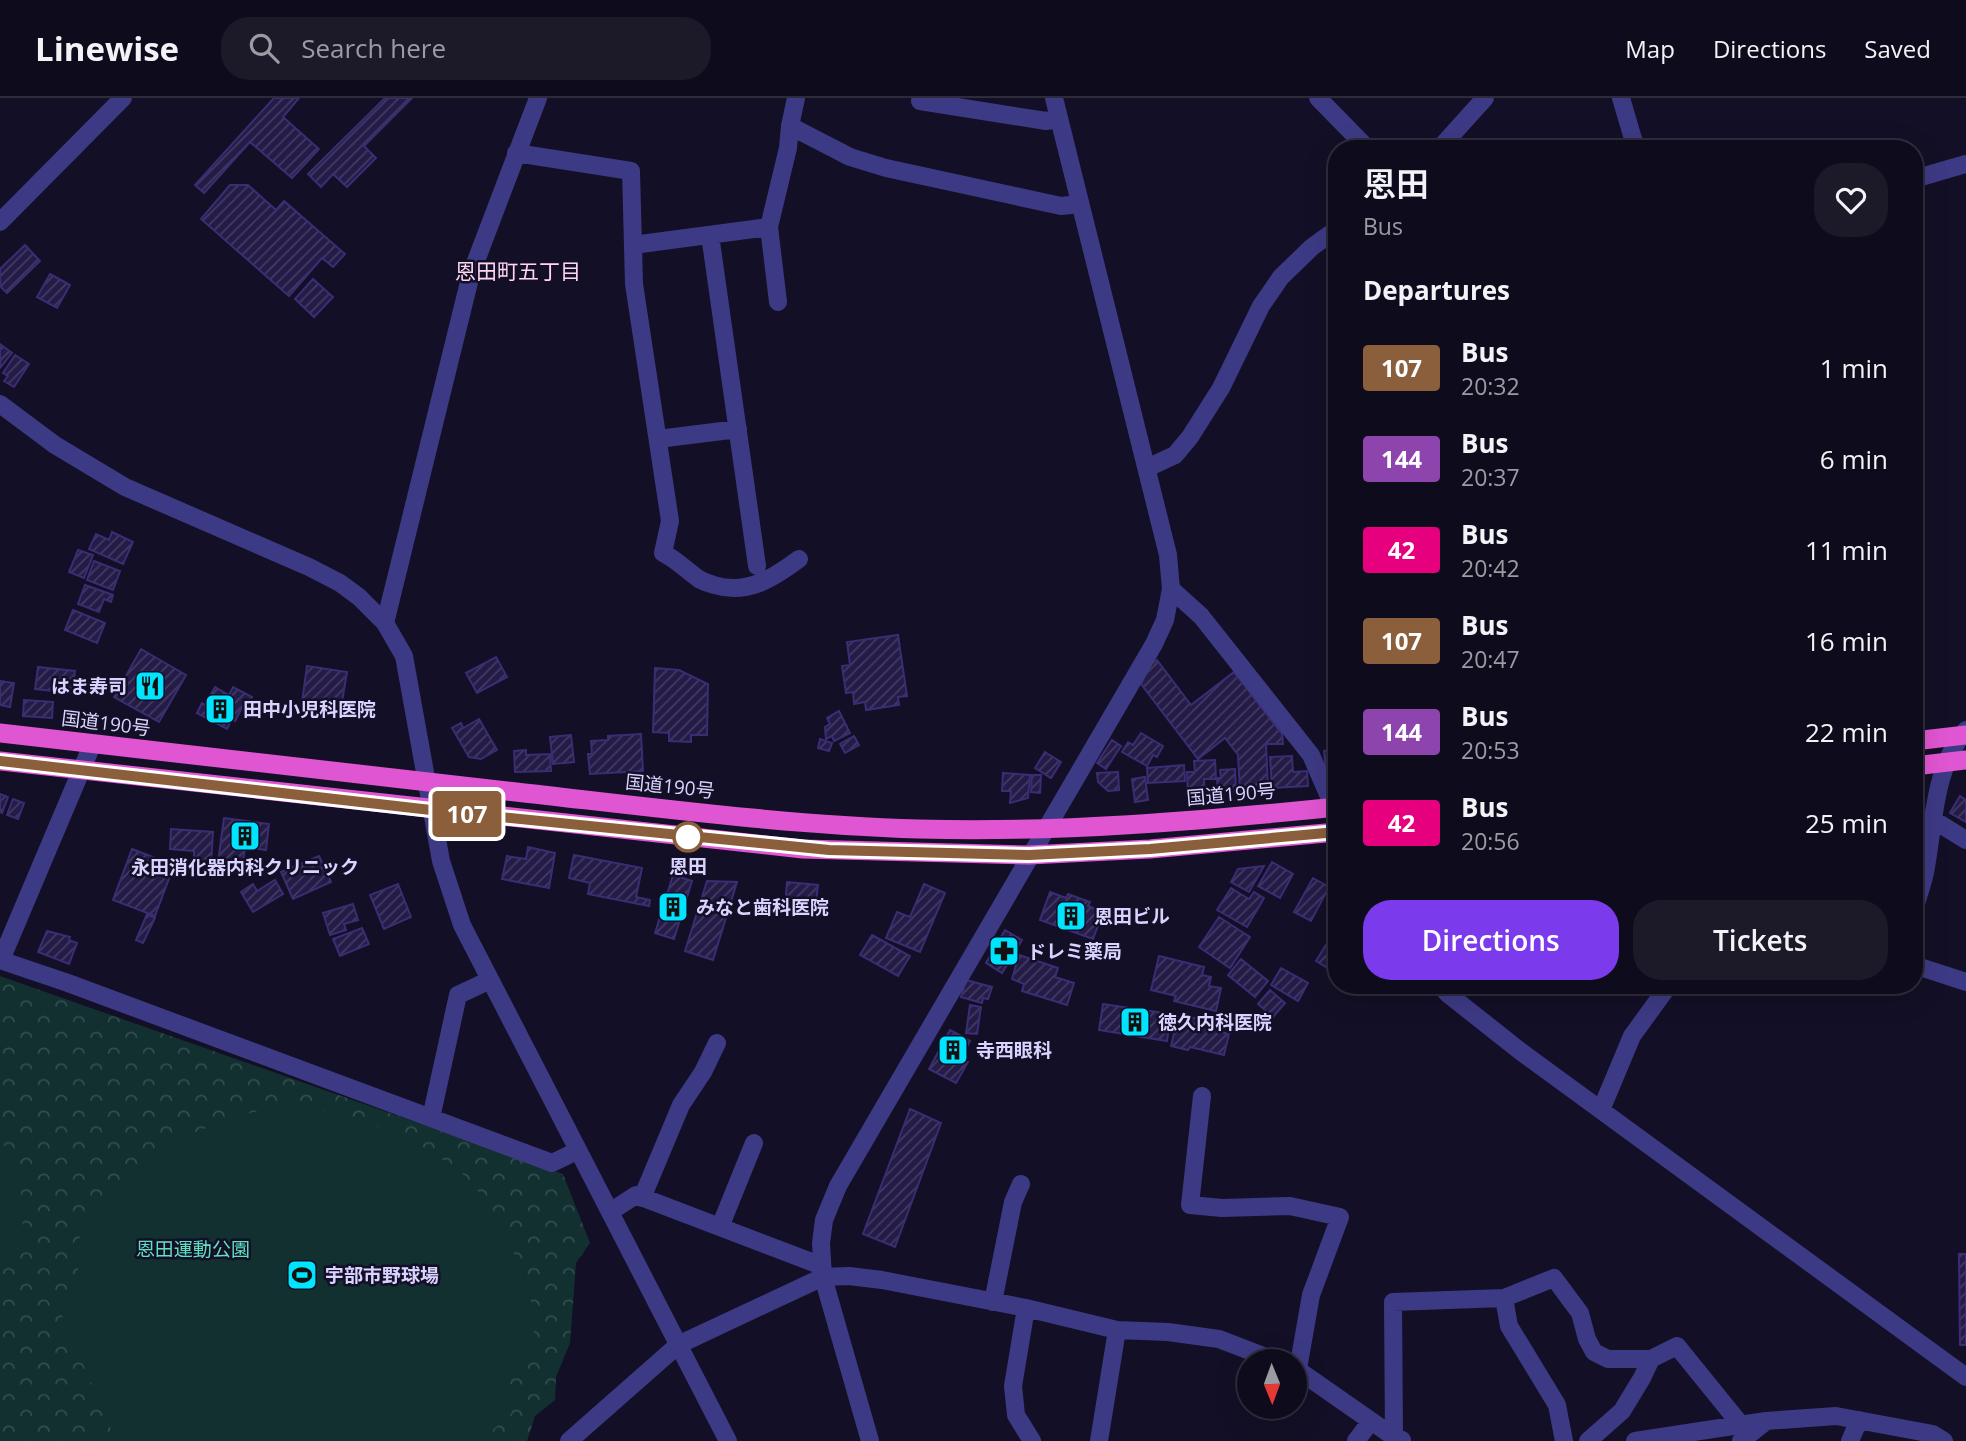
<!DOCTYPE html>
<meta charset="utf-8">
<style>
:root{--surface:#0e0b1c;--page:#1c1929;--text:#f1f3f6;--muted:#9b9ba3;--line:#2e2b3b;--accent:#7c3aed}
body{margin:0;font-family:"Open Sans","Noto Sans JP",sans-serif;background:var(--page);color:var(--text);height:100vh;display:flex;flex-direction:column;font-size:26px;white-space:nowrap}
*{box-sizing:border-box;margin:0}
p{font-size:23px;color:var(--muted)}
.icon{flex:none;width:38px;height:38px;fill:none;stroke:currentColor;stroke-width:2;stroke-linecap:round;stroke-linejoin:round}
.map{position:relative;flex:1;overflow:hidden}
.side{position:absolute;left:1328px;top:42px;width:595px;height:854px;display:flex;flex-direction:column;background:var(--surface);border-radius:28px;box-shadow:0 7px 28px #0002,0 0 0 2px var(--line)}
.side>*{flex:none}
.badge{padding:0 14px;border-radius:5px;font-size:24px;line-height:46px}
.needle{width:46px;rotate:179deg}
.controls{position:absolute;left:1237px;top:1251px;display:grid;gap:14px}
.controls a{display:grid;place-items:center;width:70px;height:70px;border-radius:50%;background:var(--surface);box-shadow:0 7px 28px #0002,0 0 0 2px var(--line);font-size:35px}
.map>.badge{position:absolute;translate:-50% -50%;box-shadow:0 0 0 4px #fff}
h2{padding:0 35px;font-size:26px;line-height:63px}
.round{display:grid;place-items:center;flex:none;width:74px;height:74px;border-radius:28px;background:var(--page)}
.head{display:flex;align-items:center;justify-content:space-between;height:119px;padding:0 35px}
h1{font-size:33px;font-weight:600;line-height:52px}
.button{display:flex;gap:14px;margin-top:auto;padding:14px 35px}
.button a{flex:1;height:80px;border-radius:28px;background:var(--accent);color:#fff;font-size:28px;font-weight:600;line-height:80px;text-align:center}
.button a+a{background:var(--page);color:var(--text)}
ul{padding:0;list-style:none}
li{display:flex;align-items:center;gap:21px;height:91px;padding:0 35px}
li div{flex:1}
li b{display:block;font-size:26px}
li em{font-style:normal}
li .badge{min-width:77px;font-weight:700;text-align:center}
header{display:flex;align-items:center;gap:42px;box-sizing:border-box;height:98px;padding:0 35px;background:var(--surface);border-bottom:2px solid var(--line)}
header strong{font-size:33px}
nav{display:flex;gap:38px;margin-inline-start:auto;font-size:24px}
.search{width:490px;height:63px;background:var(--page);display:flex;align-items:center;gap:18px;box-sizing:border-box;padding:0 24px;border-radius:28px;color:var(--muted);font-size:26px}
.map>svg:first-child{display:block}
</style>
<header>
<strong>Linewise</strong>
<div class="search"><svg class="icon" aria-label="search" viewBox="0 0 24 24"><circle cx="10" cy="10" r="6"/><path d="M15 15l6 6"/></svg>Search here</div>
<nav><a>Map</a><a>Directions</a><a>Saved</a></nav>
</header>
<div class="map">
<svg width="1966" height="1343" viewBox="0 0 1966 1343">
<defs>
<pattern id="forest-crowns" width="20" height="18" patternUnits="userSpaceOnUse" patternTransform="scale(1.75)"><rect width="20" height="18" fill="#12302f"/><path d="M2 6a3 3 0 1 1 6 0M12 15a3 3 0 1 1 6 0" fill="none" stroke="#344d4e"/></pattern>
<pattern id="building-hatch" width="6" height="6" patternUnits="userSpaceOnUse" patternTransform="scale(1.75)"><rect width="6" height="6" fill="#241b47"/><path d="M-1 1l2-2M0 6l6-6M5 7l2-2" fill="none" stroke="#433b63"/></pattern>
</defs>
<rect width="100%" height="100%" fill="#130f26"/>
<path fill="url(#forest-crowns)" d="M0,878l563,198 27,69 -14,20 -6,80 -14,34 -1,23 -20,16 -8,25h-527z"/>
<path fill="#12302f" d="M291,1011l38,2 68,22 35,19 33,24 23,27 32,63 10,27 6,60 -31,25 16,17 -13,11 4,7 -32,28h-364l-56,-131 7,-4 -5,-14 20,-9c-2,-9 -7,-22 -7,-31 2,-15 17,-36 26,-47 39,-46 94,-79 153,-93 12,-3 25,-2 37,-3z
M0,1039l14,28 10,41 -4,44 -20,9z"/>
<path fill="url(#building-hatch)" stroke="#3b2d73" stroke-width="2" d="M274,0h25l-16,19 36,32 -27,29 -42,-36 -46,51 -9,-8z
M385,0h27l-48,48 12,12 -29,29 -14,-13 -12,13 -13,-13z
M230,87h18l28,25 8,-9 61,53 -12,13 -11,-9 -33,38 -88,-77z
M25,147l15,16 -33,32 -7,-7v-17z
M50,176l20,11 -13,23 -20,-11z
M313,181l20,18 -19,20 -19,-18z
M0,246l12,9 -12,15z
M15,257l14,9 -15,23 -10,-6 4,-5 -5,-3z
M112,434l21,10 -10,22 -34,-15 7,-15 13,6z
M78,452l15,5 -9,23 -15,-6z
M94,463l26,10 -7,19 -26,-10z
M85,487l28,10 -2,7 -7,-3 -5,13 -21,-8z
M73,512l32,13 -8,20 -32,-13z
M898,537l9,61 -9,1 1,8 -33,5 -1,-8 -11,2 -1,-12 -7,1 -4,-27 8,-1 -3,-23z
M141,551l45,26 -27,47 -45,-25z
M496,559l11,20 -30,16 -11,-20z
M1157,562l34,45 43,-33 48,62 1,10h-17l2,45 -28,2 -2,-36 -13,-17 -27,21 -57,-75 9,-19z
M307,568l40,6 -6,36 -39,-6z
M38,569l37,4 -3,22 -37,-4z
M655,570l24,2 29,14 -1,51h-16v7l-22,-1v-8l-16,-1z
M0,583l14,2 -4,24 -10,-2z
M215,589l14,8 4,-8 19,10 -4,7 -3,-2 -10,19 -3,-2 -5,10 -30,-16 5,-10 3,2z
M24,602l29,2 -1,16 -29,-2z
M839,613l11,22 -16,8 -2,-5 -6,3 -1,-12 5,-3 -3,-6z
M479,621l18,31 -16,9 -12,-2 -17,-29 9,-5 2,5z
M1141,635l22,13 -6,11 -4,-2 -6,11 -25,-14 6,-10 5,3z
M641,636l2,37 -53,3 -2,-20h4l-1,-13 17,-1v-4z
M571,637l3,27 -21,2 -3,-27z
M854,638l5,9 -14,8 -5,-9z
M820,641l12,4 -3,8 -11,-3z
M1112,642l9,6 -15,23 -9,-6z
M526,652v5l24,-1 1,17 -36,1 -1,-21z
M1337,652v30l-10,1 -3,-30z
M1045,654l16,10 -10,16 -16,-10z
M1292,658l1,16 14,-1 1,15 -36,2 -2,-31z
M1215,662l1,19h-12l1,16 -17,1 -1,-24h8l-1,-11z
M1184,667l1,16 -37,2 -1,-15z
M1235,671l1,23 -18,1 -1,-15h4l-1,-8z
M1118,674l1,18 -11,1 -10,-9 -1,-9z
M1003,675l27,2 -2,23 -18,5 1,-12h-9z
M1032,677h9l-1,18 -9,-1z
M1145,679l3,23 -13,2 -3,-23z
M0,696l8,3 -6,16 -2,-1z
M1960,698l6,4v22l-16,-9z
M13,701l11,4 -6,16 -11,-4z
M224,720l45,6 -3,26 -21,-3 -3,26 -25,-4z
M171,731l42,3 -2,31 -17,-2v-10l-24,-2z
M528,749l27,6 -6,35 -47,-9 5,-23 19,3z
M132,751l42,16 -19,51 -42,-16z
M574,757l68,13 -6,29 14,3 -1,6 -61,-12 2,-11 -21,-5z
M319,758l12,26 -38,17 -12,-27z
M1272,764l21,12 -13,24 -22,-12z
M1264,768l-15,26 -18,-10 7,-13z
M673,777l19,6 -18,58 -19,-6z
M1313,780l16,9 -18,34 -17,-9z
M275,782l8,14 -30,18 -12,-20 12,-8 4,7z
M707,783l30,1 -24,78 -28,-9z
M787,784l31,3 -3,26 -30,-3z
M398,786l13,33 -27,12 -14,-34z
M924,786l21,9 -25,59 -34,-14 11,-26 13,5z
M1231,790l18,11 5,-7 10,6 -17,29 -30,-17z
M1050,794l16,6 2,-4 22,8 -2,4 15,6 -10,27 -53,-19z
M353,806l5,16 -14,4 2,6 -16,5 -7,-22z
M147,816l8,4 -12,25 -7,-3z
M1219,819l31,20 -20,31 -31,-21z
M1337,829v47l-21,-13z
M362,830l7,16 -29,12 -7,-17z
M1005,832l17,10 -20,33 -16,-10z
M47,833l23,6 -1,3 8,3 -8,21 -31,-12z
M872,837l38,21 -12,20 -38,-21z
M1019,857l39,13 -3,9 19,6 -7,22 -45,-14 2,-7 -12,-5z
M1159,858l45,11 -2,8 9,2 -2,9 12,2 -5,23 -42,-10 2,-5 -25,-6z
M1241,861l27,22 -13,16 -27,-22z
M1281,870l27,15 -10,18 -27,-16z
M966,882l26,7 -4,12 -5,-1 -1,5 -21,-6z
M1270,892l15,13 -12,14 -15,-13z
M1103,906l68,10 -4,27 -68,-11z
M970,907l11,2 -4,27 -11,-1z
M1186,918l37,9 -2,7 8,2 -5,21 -34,-8 -2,3 -17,-4 4,-17 7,1z
M950,932l20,11 -9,18 7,3 -12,21 -27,-14z
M910,1011l31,14 -46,124 -32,-13z
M1959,1156h7v91h-6z"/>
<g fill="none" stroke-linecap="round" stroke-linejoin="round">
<path stroke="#3d3a85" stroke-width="18" d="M1318,0l50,51
M1621,0l15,51
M920,3l126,20 13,-2
M790,28l60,31 36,11 175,38 19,-2
M1439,51l46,-51
M516,55l115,18 3,113 36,237 -7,32c14,7 23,17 36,26 4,3 10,4 15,6 33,10 58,-6 85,-26
M1914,81l52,-15
M0,124l123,-124
M710,137l47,331
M633,147l136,-18
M778,204l-9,-75 19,-79 2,-22 6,-28
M658,341l80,-10
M1147,370l28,-13 15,-18 31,-49 40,-82 20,-29 31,-30 25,-18
M1171,491l30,27 110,139 23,53
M385,525l86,-349 67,-176
M1932,721l34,21
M1914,812c4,-14 10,-29 12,-43 8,-45 8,-100 40,-137
M0,862l68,23 484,180 25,-12
M1914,867l52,17
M1448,896l72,57 368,269
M1202,998l-12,109 32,3 68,-2 50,11 -29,78 -13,74
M1601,1012l31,-74 37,-51
M431,1020l27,-123 32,-15
M642,1100l39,-93 22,-33 14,-29
M610,1114l26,-17 186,71
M720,1129l34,-84
M823,1179l26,-1 33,4 144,28 91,22 51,2 51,7 60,23
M1504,1200l5,28 48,79 7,36
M993,1204l20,-100 8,-18
M1026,1210l-13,78 3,29 16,26
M1295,1270l99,69 8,3
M1394,1339l-1,-135 111,-4 50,-20 26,35 7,26 7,13 14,7h43l26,-13 64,79
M1099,1343l18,-111
M1356,1343l15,-20
M1588,1343l34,-30 20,-33 9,-19
M1635,1343l131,-20 70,-5 97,18 11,7
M1741,1343l23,-18
M1850,1343l9,-21"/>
<path stroke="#3d3a85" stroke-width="18" d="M0,306l55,41 70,42 184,80 31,16 19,14 26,26 19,33 37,205 21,64 266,516
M1,862l91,-215
M1440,887l8,9
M1888,1222l78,57
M569,1343l109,-96 145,-68
M870,1343l-47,-164 -2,-34 3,-23 14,-34 316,-542 11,-24 6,-31 -3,-34 -114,-457"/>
<path stroke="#e055d1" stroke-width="19" d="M0,635c172,21 344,40 516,59 134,15 269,33 403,37 139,4 280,-8 418,-22
M1914,643l52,-6
M0,663l803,88 226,6 121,-6 187,-17
M1914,668l52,-6"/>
</g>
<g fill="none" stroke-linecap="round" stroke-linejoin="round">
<g stroke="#fff" stroke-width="16">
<path id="line" d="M0,663l431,49 398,40 200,5 121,-6 187,-17"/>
</g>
<use href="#line" stroke="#8b5e3c" stroke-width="10"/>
</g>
<defs>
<g id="restaurant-square" transform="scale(1.575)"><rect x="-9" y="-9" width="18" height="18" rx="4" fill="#00e5ff" stroke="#130f26"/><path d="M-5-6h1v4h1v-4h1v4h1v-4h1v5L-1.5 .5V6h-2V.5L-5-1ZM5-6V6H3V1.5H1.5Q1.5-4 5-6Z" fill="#111"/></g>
<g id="building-square" transform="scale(1.575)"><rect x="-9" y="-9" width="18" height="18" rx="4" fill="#00e5ff" stroke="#130f26"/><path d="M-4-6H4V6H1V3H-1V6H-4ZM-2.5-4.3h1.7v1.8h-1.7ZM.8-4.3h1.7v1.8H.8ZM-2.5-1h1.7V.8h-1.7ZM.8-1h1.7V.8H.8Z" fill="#111"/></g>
<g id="pharmacy-square" transform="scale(1.575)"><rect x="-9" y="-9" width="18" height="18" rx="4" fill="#00e5ff" stroke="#130f26"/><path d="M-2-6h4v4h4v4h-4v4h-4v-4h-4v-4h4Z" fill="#111"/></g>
<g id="stadium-square" transform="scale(1.575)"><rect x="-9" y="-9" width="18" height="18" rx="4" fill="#00e5ff" stroke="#130f26"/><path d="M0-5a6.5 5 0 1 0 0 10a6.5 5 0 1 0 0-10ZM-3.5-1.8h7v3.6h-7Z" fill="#111"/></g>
</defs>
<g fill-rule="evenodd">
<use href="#restaurant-square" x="150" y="588"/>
<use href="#building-square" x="220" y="611"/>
<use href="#building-square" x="245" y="738"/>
<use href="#building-square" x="673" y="809"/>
<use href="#building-square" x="1071" y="818"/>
<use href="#pharmacy-square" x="1004" y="853"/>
<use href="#building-square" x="1135" y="924"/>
<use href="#building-square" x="953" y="952"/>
<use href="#stadium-square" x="302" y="1177"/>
</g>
<circle fill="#fff" stroke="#8b5e3c" stroke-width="3.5" cx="688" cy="739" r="14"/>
<g text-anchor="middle" stroke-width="5" stroke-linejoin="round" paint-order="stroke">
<g font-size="19" font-weight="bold" fill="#d9d4ff" stroke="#130f26" text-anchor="start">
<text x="127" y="595" text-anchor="end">はま寿司</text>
<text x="243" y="618">田中小児科医院</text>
<text x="245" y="776" text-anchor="middle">永田消化器内科クリニック</text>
<text x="696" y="816">みなと歯科医院</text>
<text x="1094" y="825">恩田ビル</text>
<text x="1027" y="860">ドレミ薬局</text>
<text x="1158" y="931">徳久内科医院</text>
<text x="976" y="959">寺西眼科</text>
<text x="325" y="1184">宇部市野球場</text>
</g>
<g font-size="19" fill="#d9d4ff" stroke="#130f26">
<text transform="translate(106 625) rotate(7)" y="7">国道190号</text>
<text transform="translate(670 688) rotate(6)" y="7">国道190号</text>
<text transform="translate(1231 696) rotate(-5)" y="7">国道190号</text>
</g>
<g font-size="19" font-weight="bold" fill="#d9d4ff" stroke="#130f26">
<text x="688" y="775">恩田</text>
</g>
<g font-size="19" fill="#5fe0c0" stroke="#130f26">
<text x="193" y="1158">恩田運動公園</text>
</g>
<g font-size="21" fill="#ffd6f0" stroke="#130f26">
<text x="518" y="181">恩田町五丁目</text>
</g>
</g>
</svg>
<div class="controls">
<a><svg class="needle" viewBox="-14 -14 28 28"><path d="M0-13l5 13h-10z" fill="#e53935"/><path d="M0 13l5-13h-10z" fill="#9b9ba3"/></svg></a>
</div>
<b class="badge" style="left:467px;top:716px;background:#8b5e3c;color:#fff">107</b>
<section class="side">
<div class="head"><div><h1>恩田</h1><p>Bus</p></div><a class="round"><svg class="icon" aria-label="heart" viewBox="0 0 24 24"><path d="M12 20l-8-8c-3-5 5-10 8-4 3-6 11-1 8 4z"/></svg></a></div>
<h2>Departures</h2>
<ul>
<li><span class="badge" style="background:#8b5e3c;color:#fff">107</span><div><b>Bus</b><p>20:32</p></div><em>1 min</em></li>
<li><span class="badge" style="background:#8e44ad;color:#fff">144</span><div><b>Bus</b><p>20:37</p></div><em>6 min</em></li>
<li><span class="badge" style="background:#e6007e;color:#fff">42</span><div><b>Bus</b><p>20:42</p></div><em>11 min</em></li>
<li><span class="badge" style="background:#8b5e3c;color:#fff">107</span><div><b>Bus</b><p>20:47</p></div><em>16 min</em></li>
<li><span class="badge" style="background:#8e44ad;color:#fff">144</span><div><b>Bus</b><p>20:53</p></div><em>22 min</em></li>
<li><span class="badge" style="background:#e6007e;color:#fff">42</span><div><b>Bus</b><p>20:56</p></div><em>25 min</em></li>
</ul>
<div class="button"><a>Directions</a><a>Tickets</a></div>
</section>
</div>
